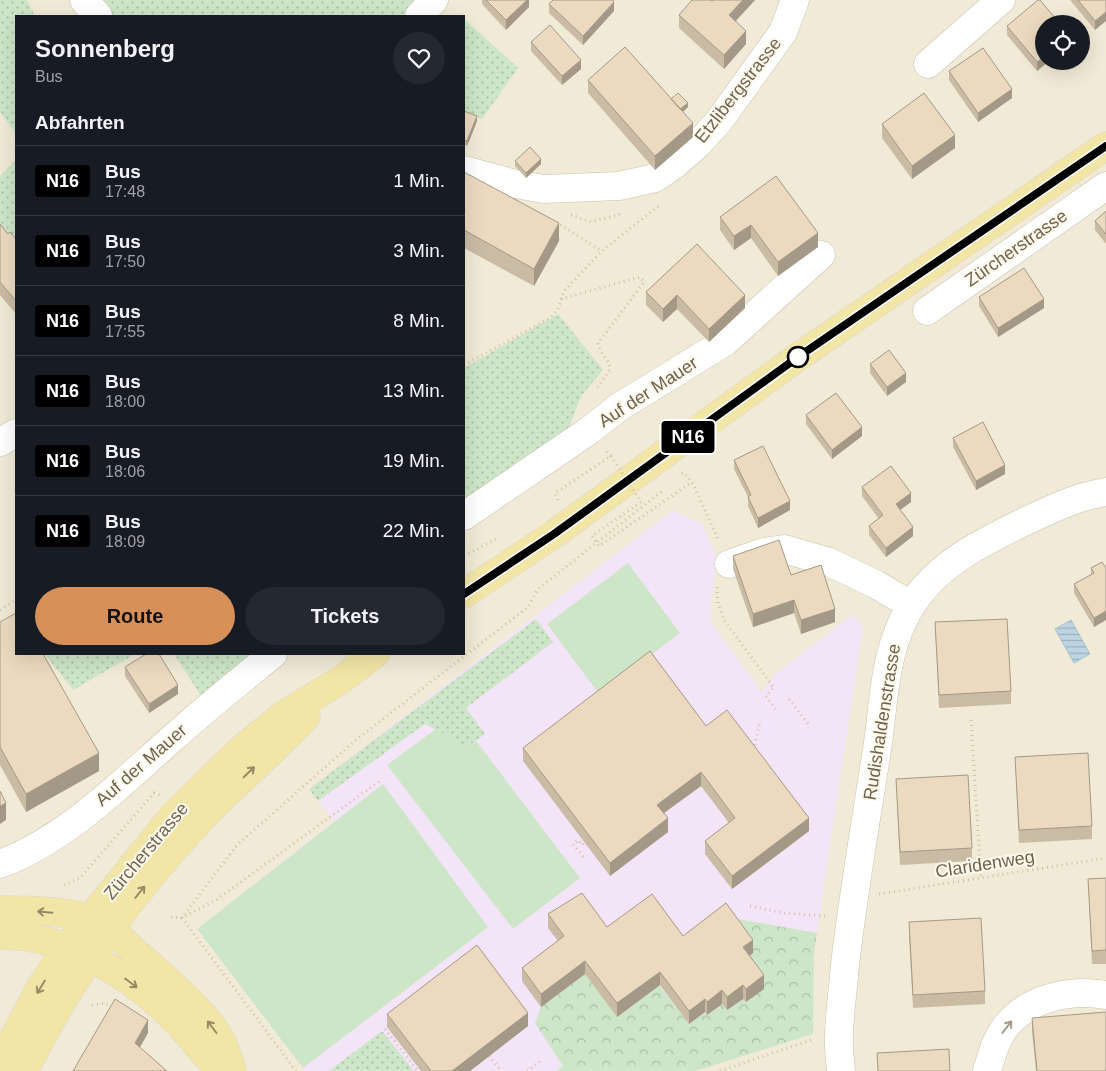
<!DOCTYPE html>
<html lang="de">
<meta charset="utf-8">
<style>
:root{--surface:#171b24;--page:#242831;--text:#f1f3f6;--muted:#9ea1a6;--line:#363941;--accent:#d89059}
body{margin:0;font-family:Arial,sans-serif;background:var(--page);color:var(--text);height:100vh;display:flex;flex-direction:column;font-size:19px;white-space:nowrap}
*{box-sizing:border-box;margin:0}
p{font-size:16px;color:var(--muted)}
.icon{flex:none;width:28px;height:28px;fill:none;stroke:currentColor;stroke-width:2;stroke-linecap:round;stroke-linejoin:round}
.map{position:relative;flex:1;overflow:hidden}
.sheet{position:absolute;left:15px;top:15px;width:450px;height:640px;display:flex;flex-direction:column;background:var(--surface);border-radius:0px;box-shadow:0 5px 20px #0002}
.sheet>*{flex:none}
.badge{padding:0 10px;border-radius:4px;font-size:18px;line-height:32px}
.controls{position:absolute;left:1035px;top:15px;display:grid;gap:10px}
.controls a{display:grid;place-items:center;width:55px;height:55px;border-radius:50%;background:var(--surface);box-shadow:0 5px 20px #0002;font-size:25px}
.map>.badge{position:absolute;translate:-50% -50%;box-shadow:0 0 0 2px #fff}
h2{padding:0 20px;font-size:19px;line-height:45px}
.round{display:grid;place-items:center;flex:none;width:52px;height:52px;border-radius:26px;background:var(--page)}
.summary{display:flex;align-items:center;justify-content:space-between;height:85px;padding:0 20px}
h1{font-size:24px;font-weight:600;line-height:38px}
.cta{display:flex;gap:10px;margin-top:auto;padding:10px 20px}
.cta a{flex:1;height:58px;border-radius:30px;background:var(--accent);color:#111;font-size:20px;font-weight:600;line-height:58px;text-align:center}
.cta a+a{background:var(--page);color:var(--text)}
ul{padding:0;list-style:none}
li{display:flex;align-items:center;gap:15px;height:70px;padding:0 20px;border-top:1px solid var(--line)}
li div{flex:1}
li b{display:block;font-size:19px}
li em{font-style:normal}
li .badge{min-width:55px;font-weight:700;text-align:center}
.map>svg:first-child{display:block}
</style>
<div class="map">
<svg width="1106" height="1071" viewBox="0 0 1106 1071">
<defs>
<pattern id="green-dots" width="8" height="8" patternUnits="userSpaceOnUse" patternTransform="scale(1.25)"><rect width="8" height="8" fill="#cde6c7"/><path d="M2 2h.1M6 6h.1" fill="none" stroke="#abbea4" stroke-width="1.8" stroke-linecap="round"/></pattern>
<pattern id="forest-crowns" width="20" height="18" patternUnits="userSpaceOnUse" patternTransform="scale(1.25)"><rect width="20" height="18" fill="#cde6c7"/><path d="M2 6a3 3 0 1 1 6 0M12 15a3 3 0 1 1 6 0" fill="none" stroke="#abbea4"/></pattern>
<pattern id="water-rules" width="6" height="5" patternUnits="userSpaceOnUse" patternTransform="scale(1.25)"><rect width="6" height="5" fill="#bdd5e2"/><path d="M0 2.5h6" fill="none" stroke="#9eb0b9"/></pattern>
</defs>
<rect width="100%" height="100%" fill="#faf7e7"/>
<path fill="#f1ead6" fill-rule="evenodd" d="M0,0h1106v1071h-1106zM16,16h448v638h-448zM1044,24h37v37h-37z"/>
<path fill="#f4e4f7" d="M673,510l29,14 14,32 -6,65 52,71 13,-18 78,-60 10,14 -49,324 -1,82 -118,37h-390l-108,-142 137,-108 -25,-32z"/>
<path fill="url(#green-dots)" d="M0,0h27l8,16h-19v118l-16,-22z
M101,0h322l-16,16h-299z
M464,19l54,49 -36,51 -18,-7z
M16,160v75l-7,5 -9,-10v-54z
M558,314l45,56 -22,26 -12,32 -105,77v-137z
M536,619l17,23 -87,66 19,26 -18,13 -42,-23 -107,77 -9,-12z
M45,654h90l-62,36z
M174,654h85l-58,42z
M382,1031l32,40h-85z"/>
<path fill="url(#forest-crowns)" d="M726,917l91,16 -3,19 -1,82 -118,37h-139l7,-5 -28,-43 6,-16 44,-33 32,42 42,-31 30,39 16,-12 2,3 15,-11 5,6 16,-11 3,3 -3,-42 10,-7z"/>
<path fill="#cde6c7" d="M628,563l52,70 -81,61 -52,-70z
M436,729l31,18 9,-6 104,137 -67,51 -126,-164z
M383,784l105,143 -185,141 -106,-139z"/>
<path fill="url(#water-rules)" stroke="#a5c2d3" d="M1071,620l19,34 -16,9 -19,-34z"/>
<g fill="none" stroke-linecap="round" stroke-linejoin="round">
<g stroke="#cbc1ae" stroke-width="29">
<path id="minor" d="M84,0l14,16
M419,16l15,-16
M928,64l73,-64
M464,170l51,14 29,5 75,-3 36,-8 19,-13 24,-21 21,-23 64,-89 12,-32
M927,311l179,-125
M0,442l16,-9
M464,516l126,-86 29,-23 106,-65 96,-87
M729,564l35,-12 20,-3 45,13 46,22 36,21
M0,864c67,-25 121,-81 174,-127 32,-29 66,-56 99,-83
M841,1071c-1,-12 -3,-25 -2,-38 1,-22 4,-45 6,-68 8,-70 20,-139 31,-209 9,-53 6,-103 35,-150 26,-43 74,-65 117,-86 26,-12 50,-24 78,-28
M987,1071c5,-16 9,-33 20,-46 23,-28 65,-36 99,-30"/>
</g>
<g stroke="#dad6d1" stroke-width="29">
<path id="major" d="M464,594l90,-60 244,-177 308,-211
M0,910c29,0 60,0 88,8 21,6 39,27 55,41 25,22 51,43 71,70 9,12 14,27 18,42
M0,935c68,0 133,41 179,89 15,16 26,34 44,47
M0,1064l40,-76 27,-41 105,-130 65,-64 45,-37 57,-35 36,-27
M24,1071c46,-93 112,-185 184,-259 32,-33 67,-62 98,-95"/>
</g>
<path stroke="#d2c0a5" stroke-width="3" stroke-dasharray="1 4" stroke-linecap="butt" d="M571,215l20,7 27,-7 3,-2
M556,222l46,29
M561,299l79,-22 4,5 -46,61c1,10 11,15 12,26l-14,21
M464,365l87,-48 7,-8 6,-18 38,-40 59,-47
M682,474l2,-1 8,9 27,59
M558,500l-3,-7 56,-37 -5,-6
M464,556l32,-17
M717,587l1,16 6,17 50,68 -8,8 10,14
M0,610l16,-10
M789,699l20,26
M971,720l10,159
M754,750l6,-29
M583,857l-10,-13 5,-4 4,5 2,-3
M64,885l16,-7 74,-85 6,2
M879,894l227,-36
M750,906l34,7 41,3
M171,917l11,1 34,-18 165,-120
M92,1005l13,-2 9,4
M385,1029l33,42
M489,1056l12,15
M296,1071l-114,-153 55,-73 120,-106 171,-132 10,-18 124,-98
M527,1071l16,-12
M720,1071l94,-32"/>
<use href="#minor" stroke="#fff" stroke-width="28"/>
<use href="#major" stroke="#f2e6a6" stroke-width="28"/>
<path stroke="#d2c0a5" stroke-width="3" stroke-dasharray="1 4" stroke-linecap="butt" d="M611,456l30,46 -49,34 7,10 93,-64"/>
</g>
<path fill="#cabba5" d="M482,0h47v7l-23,23 -24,-26z
M755,0l-19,21 10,23 -22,25 -45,-41v-13l33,-14z
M1070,0h36l-11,30z
M549,4l65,7 -31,34 -34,-32z
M1007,26l37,35h5l-12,10 -30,-36z
M531,42l50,27 -19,16 -31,-34z
M949,71l63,27 -34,24 -29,-42z
M588,80l83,19 17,8 -5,5 10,25 -38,33 -67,-77z
M464,111l13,10 -10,25 -3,-1z
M882,124l73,24 -43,31 -30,-41z
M515,161l26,3 -15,14 -11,-12z
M464,172l95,69 -25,45 -70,-38z
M1106,211v33l-11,-14v-9z
M720,217l98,16v14l-40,29 -27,-38 -17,12 -14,-20z
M0,224l8,10 8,5v75l-16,-19z
M697,244l48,64 -36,34 -32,-33 -14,13 -17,-17v-13z
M979,297l65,11 -46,29 -19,-31z
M870,364l36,18 -19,14 -17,-23z
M806,415l56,21 -30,23 -26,-35z
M953,438l52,36 -29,16 -23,-43z
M734,460l56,50 -32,18 -10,-22v-9l-14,-28z
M862,487l49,15 -11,8 13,26 -27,21 -17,-22v-9l10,-7 -17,-23z
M733,556l58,19 44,47 -34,12 -7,-21 -41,14 -20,-58z
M1091,568h15v52l-12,7 -20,-34v-9l17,-9z
M0,622l99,149 -73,41 -26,-47z
M935,622l76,69v13l-72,4z
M125,667l53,27 -29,19 -24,-37z
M706,726l103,105 -77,58 -27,-35v-13l24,-18 -28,-37 -37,27 4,19 -58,44 -87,-115v-13z
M1015,757l77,69v13l-73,4z
M896,779l76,69v13l-72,4z
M1106,878v86h-14l-4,-85z
M548,914l59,13 76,9 70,17 -3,3 14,33 -18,13 -3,-3 -16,11 -5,-6 -15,11 -2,-3 -16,12 -29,-39 -43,32 -32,-43 -44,33 -19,-26v-13l36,-27 -10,-13z
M909,922l76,69v13l-72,4 -4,-72z
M387,1014l141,12 -58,45h-49l-34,-44z
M1032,1018l74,53h-70l-4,-39z"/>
<path fill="#a49986" d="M527,0h2v7l-23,23v-10z
M743,0h12l-26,28v-13z
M614,2v9l-31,34v-9z
M1106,12v9l-11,9v-9z
M746,31v13l-22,25v-14z
M1044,57v4h5l-12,10v-9z
M581,60v9l-19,16v-9z
M1012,89v9l-34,24v-9z
M688,103v4l-10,9v-5z
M477,116v5l-10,25v-5z
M693,123v14l-38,33v-14z
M955,135v13l-43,31v-13z
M541,159v5l-15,14v-5z
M559,223v18l-25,45v-17z
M751,225v13l-17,12v-14z
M818,233v14l-40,29v-14z
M677,295v14l-14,13v-13z
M745,295v13l-36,34v-13z
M1044,299v9l-46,29v-9z
M906,373v9l-19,14v-9z
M862,427v9l-30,23v-9z
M1005,465v9l-29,16v-9z
M911,493v9l-15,11v-9z
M790,501v9l-32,18v-10z
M913,527v9l-27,21v-9z
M794,600v13l-41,14v-13z
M835,609v13l-34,12v-14z
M1106,611v9l-12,7v-9z
M178,685v9l-29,19v-9z
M99,753v18l-73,41v-18z
M701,772v14l-44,32v-13z
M6,803v17l-6,4v-18z
M668,818v14l-58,44v-13z
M809,818v13l-77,58v-13z
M753,940v13l-10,7v-13z
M585,961v13l-44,33v-13z
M660,972v13l-43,32v-14z
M764,975v14l-18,13v-13z
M743,985v14l-16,11v-13z
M722,990v14l-15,11v-13z
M705,999v13l-16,12v-13z
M528,1013v13l-58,45h-18z
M148,1020v13l-13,23v-13z"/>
<path fill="#ebdac0" stroke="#a49986" d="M486,0h41l-21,20z
M553,0h60l1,2 -31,34 -34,-32z
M692,0h19l1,1 1,-1h30l-14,15 17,16 -22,24 -45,-40z
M1038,0h2l20,24h-16v33l-7,5 -30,-36z
M1078,0h28v12l-11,9z
M550,25l31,35 -19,16 -31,-34z
M625,47l68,76 -38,33 -67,-76z
M983,48l29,41 -34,24 -29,-42z
M678,93l10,10 -8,6 -9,-10z
M924,93l31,42 -43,31 -30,-42z
M464,111l13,5 -10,25 -3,-1z
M530,147l11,12 -15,14 -11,-12z
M464,172l95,51 -25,46 -70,-39z
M776,176l42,57 -40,29 -27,-37 -17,11 -14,-19z
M1106,211v23l-11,-13z
M0,224l8,10 2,-2 6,7v62l-16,-19z
M697,244l48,51 -36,34 -32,-34 -14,14 -17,-17z
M1024,268l20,31 -46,29 -19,-31z
M889,350l17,23 -19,14 -17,-23z
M836,393l26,34 -30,23 -26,-35z
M983,422l22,43 -29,16 -23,-43z
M763,446l27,55 -32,17 -10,-21 3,-2 -17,-35z
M891,466l20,27 -15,11 17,23 -27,21 -17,-22 14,-11 -21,-28z
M779,540l12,35 30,-10 14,44 -34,11 -7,-20 -41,14 -20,-58z
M1102,562l4,6v43l-12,7 -20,-34 20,-11 -3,-5z
M16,613v41h27l56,99 -73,41 -26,-47v-125z
M1007,619l4,72 -72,4 -4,-73z
M650,651l56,75 21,-16 82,108 -77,58 -27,-35 30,-23 -34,-46 -44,33 11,13 -58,45 -87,-115z
M146,654h13l19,31 -29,19 -24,-37z
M1088,753l4,73 -73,4 -4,-73z
M968,775l4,73 -72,4 -4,-73z
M0,791l6,12 -6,3z
M1106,878v72l-14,1 -4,-72z
M582,893l25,34 45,-33 31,42 43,-33 27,37 -10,7 21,28 -18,14 -3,-4 -16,12 -5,-7 -15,12 -2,-3 -16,12 -29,-39 -43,31 -32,-42 -44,33 -19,-26 42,-32 -16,-22z
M981,918l4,73 -72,4 -4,-73z
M477,945l51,68 -76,58h-21l-44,-57z
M115,999l33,21 -13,23 32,28h-94z
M1106,1012v59h-69l-5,-53z
M949,1049l1,22h-72l-1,-18z"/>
<defs><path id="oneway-shaft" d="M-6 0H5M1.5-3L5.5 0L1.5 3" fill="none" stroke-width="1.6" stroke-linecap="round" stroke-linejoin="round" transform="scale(1.25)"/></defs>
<g stroke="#988a68">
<use href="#oneway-shaft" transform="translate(249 772) rotate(-44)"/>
<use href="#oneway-shaft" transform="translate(140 892) rotate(-51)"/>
<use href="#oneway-shaft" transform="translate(45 912) rotate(-175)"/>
<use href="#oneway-shaft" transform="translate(131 983) rotate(37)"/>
<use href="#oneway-shaft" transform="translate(41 987) rotate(121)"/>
<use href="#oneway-shaft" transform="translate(212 1027) rotate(-127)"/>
</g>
<use stroke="#a3998c" href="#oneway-shaft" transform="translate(1007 1027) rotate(-52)"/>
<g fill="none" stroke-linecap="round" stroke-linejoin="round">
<g stroke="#fff" stroke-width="11">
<path id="line" d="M464,594l90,-60 244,-177 308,-211"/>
</g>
<use href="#line" stroke="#000" stroke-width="8"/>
</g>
<circle fill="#fff" stroke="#000" stroke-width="2.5" cx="798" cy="357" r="10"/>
<g text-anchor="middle" stroke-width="4" stroke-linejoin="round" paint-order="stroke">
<g font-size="18" fill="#71624e" stroke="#fdfaed">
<text transform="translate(738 90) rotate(-52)" y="6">Etzlibergstrasse</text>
<text transform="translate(1016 248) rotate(-35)" y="6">Zürcherstrasse</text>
<text transform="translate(648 392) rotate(-33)" y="6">Auf der Mauer</text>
<text transform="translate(882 722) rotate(-81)" y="6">Rudishaldenstrasse</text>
<text transform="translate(141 765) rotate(-41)" y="6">Auf der Mauer</text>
<text transform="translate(146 851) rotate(-50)" y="6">Zürcherstrasse</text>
<text transform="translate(985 864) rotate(-9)" y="6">Claridenweg</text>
</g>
</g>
</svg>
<div class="controls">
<a><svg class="icon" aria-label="locate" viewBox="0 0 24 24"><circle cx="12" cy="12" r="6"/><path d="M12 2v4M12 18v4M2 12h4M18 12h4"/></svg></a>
</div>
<b class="badge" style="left:688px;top:437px;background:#000;color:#fff">N16</b>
<section class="sheet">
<div class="summary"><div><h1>Sonnenberg</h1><p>Bus</p></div><a class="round"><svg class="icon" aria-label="heart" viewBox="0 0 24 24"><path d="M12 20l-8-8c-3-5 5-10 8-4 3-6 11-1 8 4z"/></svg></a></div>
<h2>Abfahrten</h2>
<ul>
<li><span class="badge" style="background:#000;color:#fff">N16</span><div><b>Bus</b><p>17:48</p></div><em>1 Min.</em></li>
<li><span class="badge" style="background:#000;color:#fff">N16</span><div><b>Bus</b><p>17:50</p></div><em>3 Min.</em></li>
<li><span class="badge" style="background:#000;color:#fff">N16</span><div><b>Bus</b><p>17:55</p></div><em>8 Min.</em></li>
<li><span class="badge" style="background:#000;color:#fff">N16</span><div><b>Bus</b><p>18:00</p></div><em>13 Min.</em></li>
<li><span class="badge" style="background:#000;color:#fff">N16</span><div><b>Bus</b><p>18:06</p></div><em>19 Min.</em></li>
<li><span class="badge" style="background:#000;color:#fff">N16</span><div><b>Bus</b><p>18:09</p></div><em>22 Min.</em></li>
</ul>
<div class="cta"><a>Route</a><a>Tickets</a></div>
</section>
</div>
